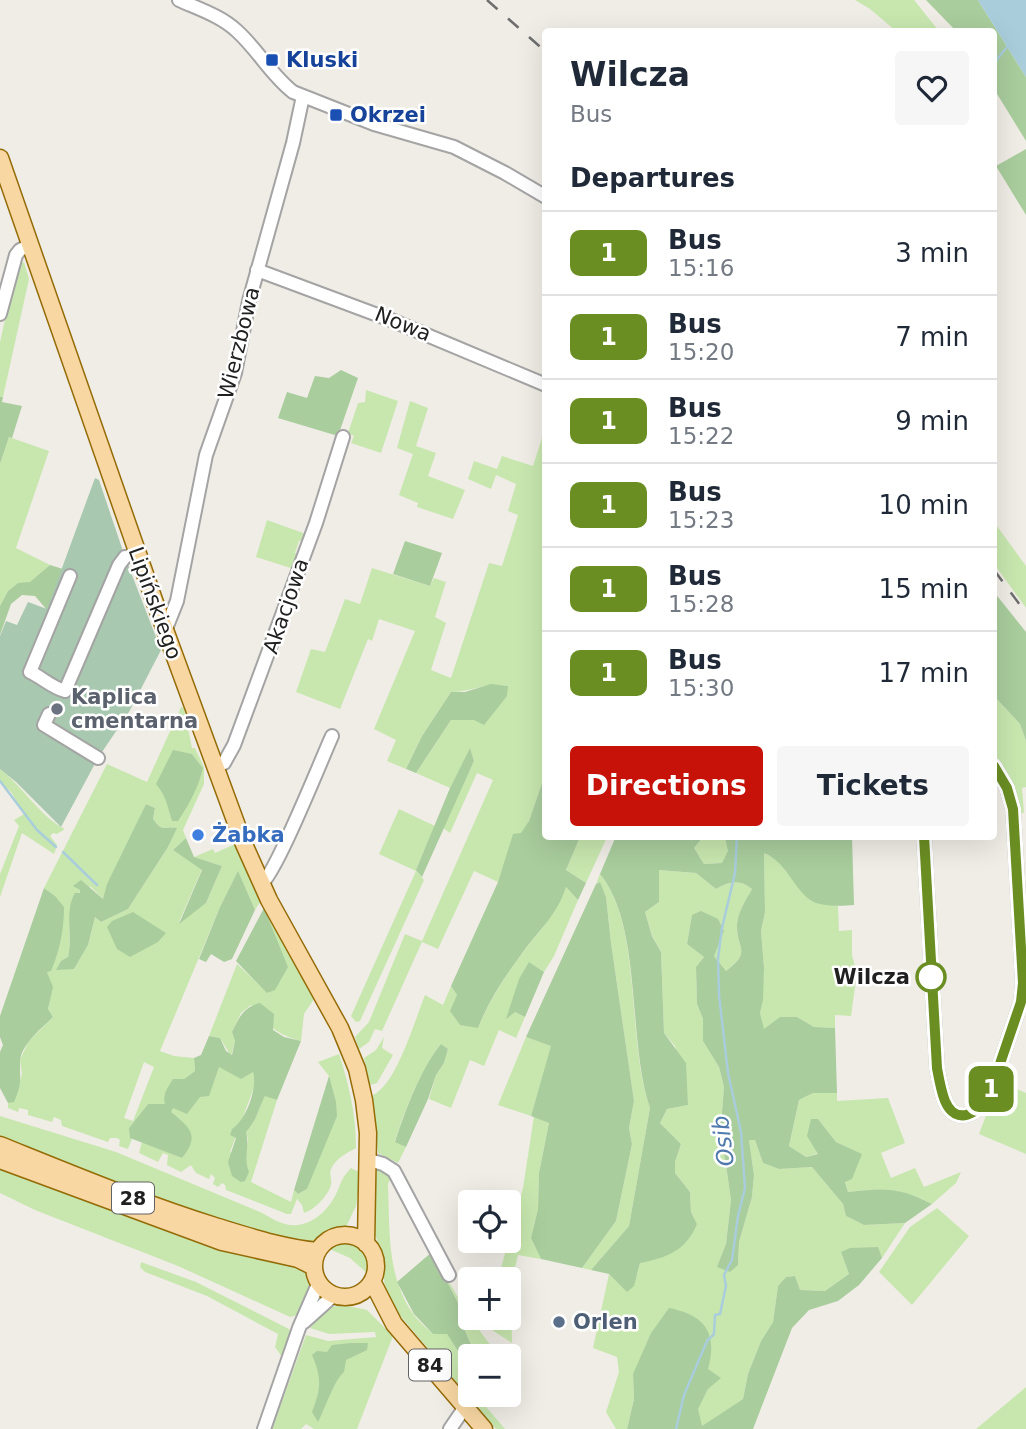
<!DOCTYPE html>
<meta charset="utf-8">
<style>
:root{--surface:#fff;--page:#f6f6f7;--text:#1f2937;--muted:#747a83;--line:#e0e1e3;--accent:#c61209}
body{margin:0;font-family:"DejaVu Sans",sans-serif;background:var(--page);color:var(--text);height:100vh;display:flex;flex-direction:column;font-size:26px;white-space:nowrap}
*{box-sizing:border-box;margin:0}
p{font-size:23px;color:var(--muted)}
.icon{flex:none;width:38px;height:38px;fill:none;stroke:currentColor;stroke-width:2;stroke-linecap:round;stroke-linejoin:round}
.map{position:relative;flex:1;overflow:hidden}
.drawer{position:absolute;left:542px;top:28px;width:455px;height:812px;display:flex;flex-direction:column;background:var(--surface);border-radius:7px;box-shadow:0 7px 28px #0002}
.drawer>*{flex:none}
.badge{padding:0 14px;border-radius:10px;font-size:24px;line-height:46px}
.buttons{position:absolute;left:458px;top:1190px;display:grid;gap:14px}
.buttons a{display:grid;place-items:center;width:63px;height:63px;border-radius:7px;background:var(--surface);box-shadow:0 7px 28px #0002;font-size:35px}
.map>.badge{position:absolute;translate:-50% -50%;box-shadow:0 0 0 4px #fff}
h2{padding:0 28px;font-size:26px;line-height:63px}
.round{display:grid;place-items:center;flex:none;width:74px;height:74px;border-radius:7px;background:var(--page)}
.headline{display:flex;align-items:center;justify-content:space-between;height:119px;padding:0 28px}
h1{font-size:33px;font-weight:800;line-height:52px}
.primary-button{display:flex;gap:14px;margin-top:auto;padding:14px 28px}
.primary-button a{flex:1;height:80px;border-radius:7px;background:var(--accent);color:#fff;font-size:28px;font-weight:800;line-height:80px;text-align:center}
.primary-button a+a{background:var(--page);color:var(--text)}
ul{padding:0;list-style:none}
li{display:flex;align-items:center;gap:21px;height:84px;padding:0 28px;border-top:2px solid var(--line)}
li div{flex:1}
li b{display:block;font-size:26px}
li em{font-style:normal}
li .badge{min-width:77px;font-weight:700;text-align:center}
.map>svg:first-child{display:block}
</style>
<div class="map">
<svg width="1026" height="1429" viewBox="0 0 1026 1429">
<rect width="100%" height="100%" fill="#f0ede6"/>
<path fill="#c8e7af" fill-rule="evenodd" d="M855,0h59l25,31h-43l-26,-22z
M24,262l5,17 -26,118h-3v-55l16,-70 4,-9z
M366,390l32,11 -17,52 -30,-10 3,-7 -6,-3 10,-30 7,-1z
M410,401l18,7 -12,38 20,7 -8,23 37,14 -12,29 -36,-12 1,-4 -19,-8 14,-41 -16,-6z
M546,425v120l-4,14 4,1v219l-4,4 -13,38 -24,41 -7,20 -24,-11 -36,78 -16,-7 -40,89 -7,-2 -6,13 -10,7 -4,-12 14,-15 36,-88 17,7 71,-161 -16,-7 -27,60 -7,-5 31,-67 -4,-12 -20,39 -34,-15 35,-53h23l34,-34c-24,-4 -35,6 -57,6l-29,44 -16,33 -19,-8 9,-21 -22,-11 41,-98 -36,-12 -7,22 -4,-2 -28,70 -44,-17 15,-43 14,3 20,-53 15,5 12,-36 58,18 4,-8 12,4 -11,35 11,6 -15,47 20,8 38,-115 13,3 16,-51 -10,-4 8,-27 -20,-9 -5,14 -23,-10 6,-18 23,8 5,-13 31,10z
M9,437l40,14 -33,97 34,17 -20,18h-12l-10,8 -8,15v-142z
M267,520l39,14 -3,6 -4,1 -4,12 3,2 -4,14 -38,-12z
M994,522l32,44v42l-32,-44z
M994,696l26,28 6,17v46l-4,1 2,25h-6l-19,-48 -5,-6z
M181,707l3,1 8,40h3l9,19v17l-21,46 3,8 -13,12 29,19 -23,53 27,-19 16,-37 -28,-9 19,-8 2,4 18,-8 4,1 23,56 -5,8 -17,-38 -18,35 -60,144 14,5 20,2 1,13 -11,8 -19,25h-17l-19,24 3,11 -4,10 -9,-3 1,-6 -3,-2h-7l-2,4 -46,-16 -1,-6 -7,-3 -2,5 -24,-7v-5l-9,-2 -1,4 -10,-4v-5l6,-2 8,-27 -2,-14 8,-18 25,-25 -5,-8 4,-22 -5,-15 8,-76 -11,-8 63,-124 40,18zM192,754l11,14 -33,48 -1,-13 -5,-10zM146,804l9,4 -2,11c10,14 11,7 23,9l-8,19 -40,62 -27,13 -6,-5 -7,28 -14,24h-17l4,-8 7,-3c3,-14 0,-28 2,-41 2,-10 10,-17 10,-27l-6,-4 17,1 12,12zM144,1062l10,5 -21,54 -9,-3z
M0,769c22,17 42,49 65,60l-8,5 -4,-1 -3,3 7,9 -3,9 -32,-21 -22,64v-23l19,-48 -5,-6 10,-6 -13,-22 -11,-10z
M399,809l36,17 -19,44 8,10 -64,141 -4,1 -5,-6 65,-145 -37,-17z
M580,837h27l-21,46 -20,-13z
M703,837h22l4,14 -7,12 -18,1 -10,-16z
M764,853l12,6 35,42 27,5 1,25 13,-1v25l5,18 -6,43 -16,-1v13l-21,-1 -17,-10 -34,13 -3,-17 2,-13 2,-32 -3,-37 4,-19z
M659,870l37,3 20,16c13,-8 24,-10 36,0 -6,11 -15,24 -15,37 0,25 15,24 -11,45l-12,-15 -22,-41 -5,29 17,13 -8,10 1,37 6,15v22l16,26 5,20 -2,25 -5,23 8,23 6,42 -5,44 -8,23 20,-2 1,-23 13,-45 2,-22 -5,-35h6l8,23 16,6 33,-2 31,37 3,12 18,9 41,-2 -23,35 -5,-11 -36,5 8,22 -24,17 -25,-1 -5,-14 -9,1 -8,9 -5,36 -12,19 -13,33 -5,25 -42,28 -4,-18 11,-20 -75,-15 1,25 -7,30h-11l-10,-17 13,-40 -2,-15 -24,-9 16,-74 18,17 10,-16 3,-12 57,-39 -6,-12 -1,-20 -15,-19v-11l6,-18 -21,-21 7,-14 21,-4 -2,-20 -11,-39 -11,-13 -3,-81 -9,-17 -7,-23 14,-10z
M600,874c43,53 26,168 50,234l-21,118 -38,44 -9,-2 34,-47 16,-77 -3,-16 5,-27 -23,-158 -5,-46 -7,-15 -3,2z
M566,887l12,13 -24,56 -10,16 -14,-9 -15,49 10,5 -9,21 -17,-8 -15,36 -14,-6 -19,48 -22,-9 7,-24 8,-12 4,-14 -7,-5c-19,23 -37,68 -46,97l11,6 -8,16 -20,-10 -5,-58c23,-10 42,-75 52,-100l18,10 8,-19 27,42c12,-28 27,-53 46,-77 16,-21 33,-38 42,-64z
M264,908l3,2 47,89 -10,15 -3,27c-26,-7 -33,-16 -50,-36l-10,8 -9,19 3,9 -4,15 -11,-18 -11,-2 28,-72 31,29 19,-25z
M384,1037l-2,11 11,7 -16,28 -7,2 -6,-27 12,-8z
M526,1037l26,9 -21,70 -33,-11z
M339,1054c10,31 17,60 17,94 -9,5 -20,10 -25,21 -2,6 1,10 0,16 -3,11 -17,25 -27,28l-2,-8 -5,-6 -6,15h-4l-61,-24 -1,-5 -3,-2 -4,4 -5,-3 2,-6 -4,-4 -2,5 -13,-6 -5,-8 -10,7 -14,-7 1,-10 -5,-2 -5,9 -19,-9 3,-11 40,16 -1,-38 -11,-8 3,-5 46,-41 34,6 3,10 -26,70 15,10 3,-23 -2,-7c12,-13 11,-22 19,-37l12,5 -26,82 40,20 3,-12 4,4 9,-5 11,-29 11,-84 -11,-14z
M999,1081l27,12v61l-47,-20z
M813,1093h24v8l51,-3 17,45 -24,10 10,25 24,-10 9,19 37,-15 -5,11 -24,21c-31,-16 -50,-16 -84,-12l-3,-11 16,-27 -25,-12 -18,-23 1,34 -13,4 -17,-11 10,-46z
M0,1116l116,36 144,60c8,4 17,10 25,12 23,6 43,-12 52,-32 4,-10 6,-16 14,-24l10,5 -5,33 -10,21 -19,8 -11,9 -10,3 -112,-34 -194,-74z
M534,1116l15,7 -10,50 -1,36 -7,29 10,21 -23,-4 -7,30 1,58 -29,-19 2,-6h24v-39h-11l25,-91z
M0,1166l293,96 16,11c8,17 -3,29 -12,42l-7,2 -112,-51 -143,-56 -35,-17z
M377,1169h4l11,7 -4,8c2,44 -2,93 26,131 5,7 13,13 19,19h14l18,28 6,-3v36h5l29,34h-9l-98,-116 -13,-22 -3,-38 -10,-26z
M937,1208l32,28 -57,69 -33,-33 31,-45z
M348,1241c16,4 23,17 20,33l-18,-16 -23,-10 10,-6z
M432,1252l36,63 23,31 -5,10h-10l-14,-32v-13z
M141,1262l55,20 93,47 2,4 -9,24 -7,-10 3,-13 -71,-38 -62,-24 -5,-5z
M343,1305l24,5 26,26 -36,93h-43l-8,-5 -5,5h-29l34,-94 22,6 48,-4 -1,-5 -46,2 -19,-6 19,-21z
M1026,1387v42h-50z"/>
<path fill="#a9cd9d" d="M926,0h52l48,77v64l-32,-52v-57l-38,-1z
M1026,149v66l-30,-49z
M341,370l17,8 -20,58 -60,-18 9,-26 20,6 8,-22 14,2z
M0,397h3l-1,5 20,4 -10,32 -3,-1 -9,27z
M405,541l37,12 -12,33 -37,-12z
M50,565l13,4 -16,41 -12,-14 -13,-1 -11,9 -11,31v-29l8,-15 10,-8 12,-1z
M994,592l32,40v109l-6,-17 -26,-28z
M491,684l17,2 -1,10 -23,29 -10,-5h-23l-35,53 -10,-4 16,-33 29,-44h14z
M470,748l4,13 -52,116 -6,-7 34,-82z
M173,750l19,4 11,14c-4,18 -14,37 -25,53h-6c-5,-15 -5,-24 -16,-37z
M546,779v57l34,1 -14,33 20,13 -8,17 -12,-13c-9,28 -26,42 -43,65 -18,24 -34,48 -45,76l-18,-3 -10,-14 7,-16 -6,-9 47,-104 15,-48 8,-1 8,-12 13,-38z
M146,804l9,4 -2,11c10,14 11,7 24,9l-9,19 -40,62 -27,13 -6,-5 -7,28 -14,24 -18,1 5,-9 7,-4c5,-20 -4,-46 7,-64h5v-3l-7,-4 8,-6 22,19 4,-15z
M616,836l87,1 -9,11 10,16 18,-1 6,-12 -3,-14h127l2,68c-13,1 -34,2 -44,-5 -18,-14 -24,-38 -46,-47l1,59 -4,19 3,37 -1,32 -3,13 4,16 16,-12h17l17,10 21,1 2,65h-24l-14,7 -10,46 17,11 12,-3 -11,-18 4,-17h7l18,23 26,12 -10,25 -7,3 3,10c37,-4 50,-5 84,12l-27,19 -41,2 -18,-9 -3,-12 -31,-37 -33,2 -16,-6 -8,-23h-6l5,35 -2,22 -13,45 -1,23 -8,7 -13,-5 9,-23 5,-44 -6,-42 -8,-23 5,-23 2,-25 -5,-20 -16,-26v-22l-6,-15 -1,-37 8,-10 -17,-13 5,-29 9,-4 17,8 6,12 -10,25 12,15c26,-20 11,-21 11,-45 0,-13 9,-26 15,-37 -12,-10 -23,-8 -36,0l-20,-16 -37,-3v32l-14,10 7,24 9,16 3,81 22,30 2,42 -21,4 -7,14 21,21 -6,18v11l15,19 1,20 6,12c-11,27 -31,34 -57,39l-6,23 -7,6 -18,-18 -18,-4 38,-44 21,-118c-23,-66 -7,-182 -50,-234z
M186,838l8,19 28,9 -16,37 -27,21 23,-54 -29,-20z
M238,871l17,39 -23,49 -8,3 -13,-8 -5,8 -7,-3 21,-52z
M600,882l6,15 5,46 23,158 -5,27 3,16 -16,77 -34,47 -41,-9 -10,-21 7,-29 1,-36 10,-50 -18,-7 20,-70 -25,-9 70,-153z
M44,888l11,8 9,11c0,22 -4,43 -13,64l-4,1 6,15 -5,22 5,8c-12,12 -33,28 -33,46 0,18 2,20 -6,39l-6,1 -8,-15v-36l3,-7 -3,-8v-21z
M264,908l24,59 -13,23 -8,3 -31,-32z
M133,912l33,21 -8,9 -28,15 -13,-8 -10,-22 5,-6z
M529,962l15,10 -19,45 -10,-5 -9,7 13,-40z
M260,1003l14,11 -1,16 11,7 17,4 -24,59 -12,-4c-8,15 -7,23 -19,36 4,14 -3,26 3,40l-4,9 -4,1 -9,-6 -4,-14 8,-24 -6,-3 2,-6c14,-9 26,-41 21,-57l-12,7 -22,-12 -10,29 -9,1 -13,17 -14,-6 -2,4c20,16 29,24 11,46l-52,-20 -1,-10 19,-24h17c-3,-9 3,-17 8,-25h11l11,-8 -1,-13 7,-3 8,-19 11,2 6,13 6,4 3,-14 -3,-9c7,-14 11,-25 28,-29z
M441,1044l7,5 -4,14 -8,12 -8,24 -22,48 -11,-5c10,-31 26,-74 46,-98z
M329,1076l7,26 1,14 -30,73 -9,5 -4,-4z
M878,1247l4,11 -23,27 -21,16 -29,9 -17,18 -39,101h-126l7,-30 -1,-25 18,-41 18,-25c36,7 49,25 39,61l13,9 -13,11 -10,20 4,17 41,-27 5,-25 13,-33 12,-19 5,-36 8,-9 9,-1 5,14 25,1 24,-17 -8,-22 9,-4z
M432,1252l30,59v13l14,32h-5v3l-6,3 -18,-28h-14l-19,-20 -17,-32z
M351,1343h17l-1,7 -21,10 -2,12c-10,8 -19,37 -26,50l-6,-10c9,-23 10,-34 0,-57l5,-4 10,1 5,-7z"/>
<path fill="#a8c8af" d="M95,478l4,2 26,77 36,93 -32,62 -31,46 -37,69 -45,-45 -16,-13v-133l6,-15 11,4 11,-23 19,7z"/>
<path fill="#a9cddb" d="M978,0h48v77z"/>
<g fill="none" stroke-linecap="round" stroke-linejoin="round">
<path stroke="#a9cddb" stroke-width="2.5" d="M994,63l13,-16
M0,781l37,49 19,17
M63,852l34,33
M676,1429l8,-34 23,-54 7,-7 1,-19 5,-1 6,-28 -2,-11 8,-15 6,-44 7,-28 -4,-56 -13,-59 -9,-78 -1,-37 4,-30 13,-55 2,-37"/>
<g stroke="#a4a4a4" stroke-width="16">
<path id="minor" d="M179,0c20,9 42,16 58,31 21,19 34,44 56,61l81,32 80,23 51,26 41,24
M257,270l134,50 155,65
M0,314l16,-59 4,-5 10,-5
M70,576l-40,96c13,6 21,15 35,19l54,-126 6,-8
M165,631l12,-30 29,-146 29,-82 14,-72 44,-158 10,-47
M49,714l-5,11 54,33
M216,767l8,-4 10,-18 82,-222 27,-86
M924,836l13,232c2,11 4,23 8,33 11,26 34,12 44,-5l32,-94 2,-19 -10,-174 -6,-21 -13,-22
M261,884c14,-8 61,-126 71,-148
M369,1160l14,4 11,7 55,104
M304,1322l30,-27
M264,1429l35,-101 20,-46
M450,1429l15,-22"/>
</g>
<g stroke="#946c07" stroke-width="19">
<path id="major" d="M0,158l154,442 89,242 26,58 71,128 17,41 7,31 4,33 -2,111
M0,1145c72,29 144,59 218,82 33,10 66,21 100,24
M0,1160l222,82 76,17 16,8
M314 1266a31 31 0 1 1 62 0a31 31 0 1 1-62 0Z
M372,1281l22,43 90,105"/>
</g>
<use href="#minor" stroke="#fff" stroke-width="12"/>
<use href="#major" stroke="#f8d7a3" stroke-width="16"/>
<path stroke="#6e6e6e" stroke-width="2.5" stroke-dasharray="14 14" stroke-linecap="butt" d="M487,0l59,52
M994,570l32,43"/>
</g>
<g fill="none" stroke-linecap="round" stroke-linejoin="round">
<g stroke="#fff" stroke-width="16">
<path id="line" d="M924,836l13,232c2,11 4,23 8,33 11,26 34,12 44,-5l32,-94 2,-19 -10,-174 -6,-21 -13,-22"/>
</g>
<use href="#line" stroke="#6b8e23" stroke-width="10"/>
</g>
<g fill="#1a4fb4" stroke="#fff" stroke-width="2.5">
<rect x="265" y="53" width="14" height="14" rx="3.5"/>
<rect x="329" y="108" width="14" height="14" rx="3.5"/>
</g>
<circle fill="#6b7280" stroke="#fff" stroke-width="2.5" cx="57" cy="709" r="7"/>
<circle fill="#3f7fe0" stroke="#fff" stroke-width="2.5" cx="198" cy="835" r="7"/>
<circle fill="#fff" stroke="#6b8e23" stroke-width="3.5" cx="931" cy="977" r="14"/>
<circle fill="#5c6f8a" stroke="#fff" stroke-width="2.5" cx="559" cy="1322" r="7"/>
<g text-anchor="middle" stroke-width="5" stroke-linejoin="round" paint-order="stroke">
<g fill="#fff" stroke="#636363" stroke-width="2">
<rect x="112" y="1182.5" width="42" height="31" rx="5"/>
<rect x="409" y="1349.5" width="42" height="31" rx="5"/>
</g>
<g font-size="19" font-weight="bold" fill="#202020">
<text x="133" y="1205">28</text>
<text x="430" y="1372">84</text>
</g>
<g font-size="21" font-weight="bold" fill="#164399" stroke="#fff" text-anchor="start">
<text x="286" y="67">Kluski</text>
<text x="350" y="122">Okrzei</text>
</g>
<g font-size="21" fill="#202020" stroke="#fff">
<text transform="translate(403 324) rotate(22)" y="7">Nowa</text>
<text transform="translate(239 343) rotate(-76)" y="7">Wierzbowa</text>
<text transform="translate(155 603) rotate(70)" y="7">Lipińskiego</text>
<text transform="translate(286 606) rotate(-71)" y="7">Akacjowa</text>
</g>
<g font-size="21" font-weight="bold" fill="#5b616d" stroke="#fff" text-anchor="start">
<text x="71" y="704">Kaplica<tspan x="71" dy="24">cmentarna</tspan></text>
</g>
<g font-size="21" font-weight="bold" fill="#366cbe" stroke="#fff" text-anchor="start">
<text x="212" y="842">Żabka</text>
</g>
<g font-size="21" font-weight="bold" fill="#202020" stroke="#fff" text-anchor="end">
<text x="910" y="984">Wilcza</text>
</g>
<g font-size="21" font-weight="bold" fill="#4e5e75" stroke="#fff" text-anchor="start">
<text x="573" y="1329">Orlen</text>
</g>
<g font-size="23" font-style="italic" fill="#4f79ac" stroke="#fff">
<text transform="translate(723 1141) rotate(-97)" y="8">Osib</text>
</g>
</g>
</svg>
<div class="buttons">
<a><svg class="icon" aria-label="locate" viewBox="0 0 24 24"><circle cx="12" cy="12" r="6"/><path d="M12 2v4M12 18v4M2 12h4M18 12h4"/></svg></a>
<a>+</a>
<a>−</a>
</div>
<b class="badge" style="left:991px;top:1089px;background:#6b8e23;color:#fff">1</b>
<section class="drawer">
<div class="headline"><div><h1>Wilcza</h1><p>Bus</p></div><a class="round"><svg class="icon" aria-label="heart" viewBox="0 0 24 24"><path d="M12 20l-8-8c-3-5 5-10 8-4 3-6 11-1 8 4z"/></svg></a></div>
<h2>Departures</h2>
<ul>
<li><span class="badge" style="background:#6b8e23;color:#fff">1</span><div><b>Bus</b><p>15:16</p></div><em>3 min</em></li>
<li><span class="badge" style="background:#6b8e23;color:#fff">1</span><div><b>Bus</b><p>15:20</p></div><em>7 min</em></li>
<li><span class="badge" style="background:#6b8e23;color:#fff">1</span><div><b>Bus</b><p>15:22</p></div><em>9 min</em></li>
<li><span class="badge" style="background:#6b8e23;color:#fff">1</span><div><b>Bus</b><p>15:23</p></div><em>10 min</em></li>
<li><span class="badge" style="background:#6b8e23;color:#fff">1</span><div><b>Bus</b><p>15:28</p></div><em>15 min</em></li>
<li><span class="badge" style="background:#6b8e23;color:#fff">1</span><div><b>Bus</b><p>15:30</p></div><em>17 min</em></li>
</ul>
<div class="primary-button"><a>Directions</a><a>Tickets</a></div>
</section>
</div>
